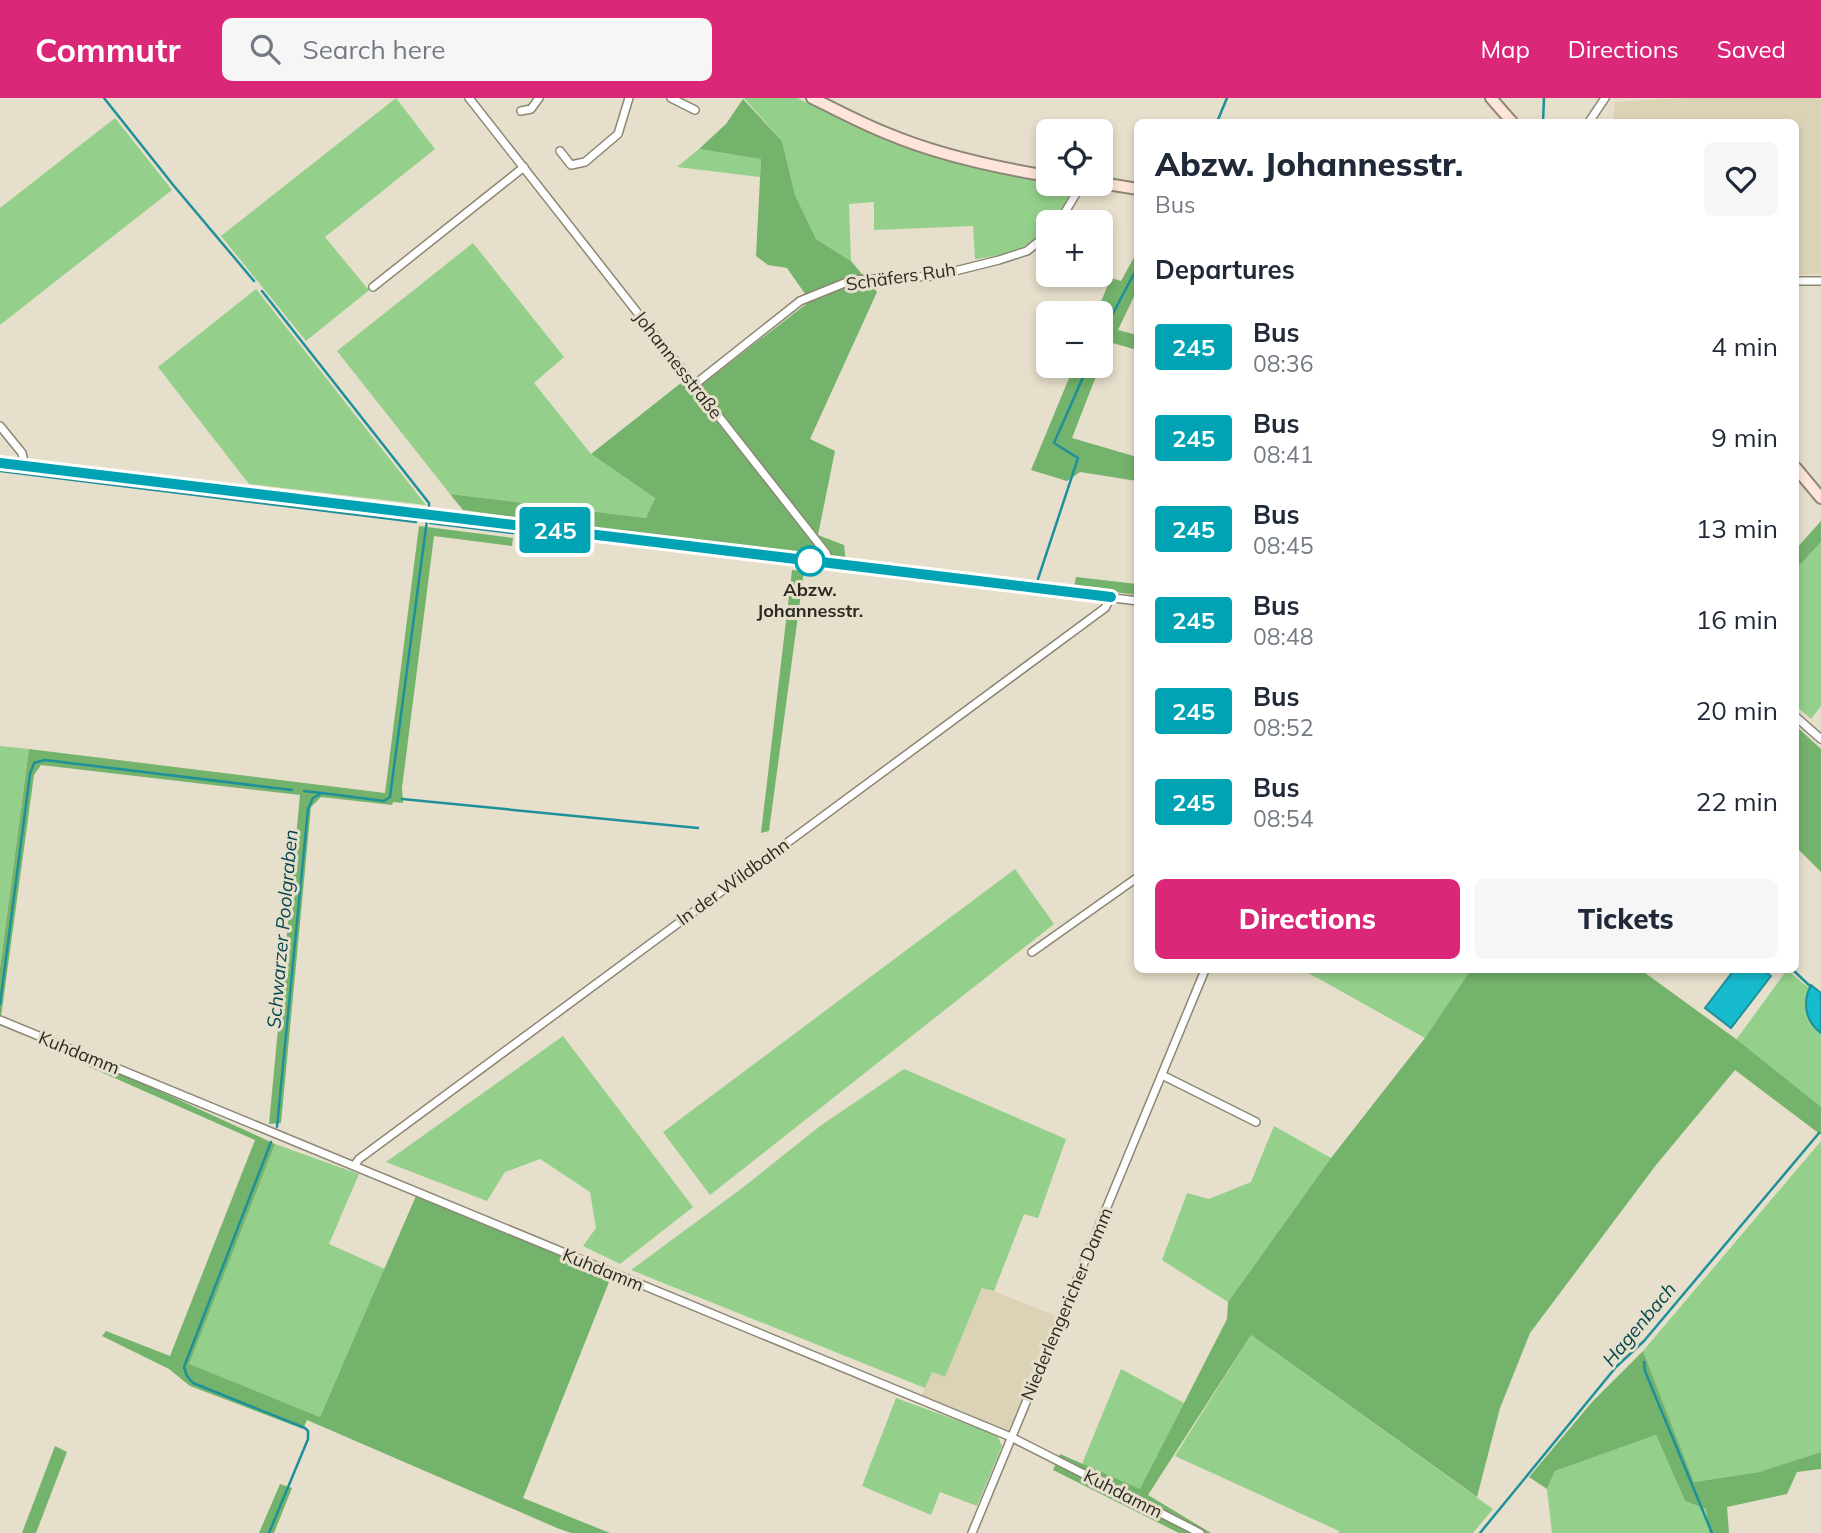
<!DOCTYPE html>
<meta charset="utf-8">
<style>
:root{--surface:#fff;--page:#f6f6f7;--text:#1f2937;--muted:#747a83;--accent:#db2777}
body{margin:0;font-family:Mulish,sans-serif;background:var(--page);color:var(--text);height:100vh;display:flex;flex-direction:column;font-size:26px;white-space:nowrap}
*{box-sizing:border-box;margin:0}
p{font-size:23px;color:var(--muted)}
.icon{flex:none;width:38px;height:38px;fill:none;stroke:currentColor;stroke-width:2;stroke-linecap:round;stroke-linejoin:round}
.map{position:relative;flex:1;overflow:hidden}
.drawer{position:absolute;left:1134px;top:21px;width:665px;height:854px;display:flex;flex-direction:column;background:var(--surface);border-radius:10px;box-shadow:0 4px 10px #0003}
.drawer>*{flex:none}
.badge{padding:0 14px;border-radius:5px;font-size:24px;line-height:46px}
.tools{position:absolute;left:1036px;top:21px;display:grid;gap:14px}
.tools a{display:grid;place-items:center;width:77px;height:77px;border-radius:10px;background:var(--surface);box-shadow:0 4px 10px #0003;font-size:35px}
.map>.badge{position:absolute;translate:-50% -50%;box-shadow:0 0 0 4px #fff}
h2{padding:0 21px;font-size:26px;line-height:63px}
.round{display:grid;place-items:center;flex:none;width:74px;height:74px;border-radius:10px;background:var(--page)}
.head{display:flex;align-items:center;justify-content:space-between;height:119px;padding:0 21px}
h1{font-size:33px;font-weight:800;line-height:52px}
.button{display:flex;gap:14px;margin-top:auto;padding:14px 21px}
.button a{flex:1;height:80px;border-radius:10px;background:var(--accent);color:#fff;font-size:28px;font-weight:800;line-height:80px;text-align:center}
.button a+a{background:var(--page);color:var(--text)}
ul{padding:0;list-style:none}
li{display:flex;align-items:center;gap:21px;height:91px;padding:0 21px}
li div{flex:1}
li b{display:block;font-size:26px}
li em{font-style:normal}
li .badge{min-width:77px;font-weight:700;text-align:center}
header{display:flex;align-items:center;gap:42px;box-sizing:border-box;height:98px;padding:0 35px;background:var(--accent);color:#fff}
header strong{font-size:33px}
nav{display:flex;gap:38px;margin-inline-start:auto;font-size:24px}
.search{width:490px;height:63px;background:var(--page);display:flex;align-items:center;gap:18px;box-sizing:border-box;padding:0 24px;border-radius:10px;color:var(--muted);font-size:26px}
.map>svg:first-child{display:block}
</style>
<header>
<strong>Commutr</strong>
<div class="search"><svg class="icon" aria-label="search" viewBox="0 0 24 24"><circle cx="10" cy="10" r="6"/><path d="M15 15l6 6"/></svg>Search here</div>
<nav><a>Map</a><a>Directions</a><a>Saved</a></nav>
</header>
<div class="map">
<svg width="1821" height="1435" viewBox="0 0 1821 1435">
<rect width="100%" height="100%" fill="#e6dfcb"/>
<path fill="#dcd3b7" d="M1682,0h139v176l-25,1v-153h-181l-2,-4 2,-16z
M983,1189l74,29 -48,115 -88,-34 11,-25 13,4z"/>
<path fill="#94d08b" d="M396,0l39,51 -110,88 42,51 5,-3 1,2 -67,54 -85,-105z
M744,0h53l86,41 47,16 48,13 70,14v2l26,2 -14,27 -8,9h-4c-3,25 -52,35 -73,37l-2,-33 -99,4v-28l-25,2 2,57 -35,-22 -21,-44 -13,-54z
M115,20l57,72 -172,135v-117z
M699,51l62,10 -1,18 -83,-10z
M473,145l91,114 -30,26 57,71 64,44 -9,20 -196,-24 -113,-143z
M256,191l170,216 -177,-21 -91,-117z
M1821,444v164l-10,13 -15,-13v-137z
M0,648l29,3 -29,219z
M1015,771l39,55 -344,271 -47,-63z
M1303,872h169l-47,68z
M1787,872l22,18 -4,19 11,22 5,4v74l-85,-67z
M563,938l130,171 -73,57 -37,-18 13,-18 -6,-36 -50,-33 -35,13 -18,29 -101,-39z
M904,971l162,70 -28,79 -14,-4 -30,77 -12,-3 -37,89 -13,-5 -7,16 -294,-118 110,-81 79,-63z
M1274,1028l57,32 -103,144 -66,-42 25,-67 22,6 42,-17z
M1821,1043v311l-62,20 -65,10 -51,-131z
M275,1046l84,30 -30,70 56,25 -65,148 -132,-53z
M1251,1237l242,174 -20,24h-135l1,-2 -164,-75z
M1121,1271l63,34 -44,87 -58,-26z
M896,1300l101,37 5,11 -25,60 -37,-14 -9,23 -69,-29z
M1656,1337l29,66 21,8 3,24h-157l-5,-44 8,-18z"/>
<path fill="#74b36b" d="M743,1l39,42 13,54 21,44 35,22 26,31 -67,147 25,12 -17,84 26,10 2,17 -383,-52 -13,-16 196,24 9,-20 -64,-44 95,-75 18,4 106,-82 -23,-33 -19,-3 -12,-9 5,-97 -62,-10 27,-25z
M1137,154v38l-19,40 19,5v15l-28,-8 -8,22v-51h-5l15,-35 10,3z
M1074,268h26l-28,72 65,19v24l-57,-9 -13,9 -36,-11z
M1821,423v21l-25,27v-20z
M419,428l94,12 -1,8 -78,-10 -32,252 1,15 -10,-1 -1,3 -71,-8 -10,10 -30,316 -12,1 31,-329 -259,-30 -7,10 -34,249v-56l29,-219 356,44z
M792,472l12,1 -35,260 -8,2z
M1076,479l61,7v11l-63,-8z
M1796,628l25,23v123l-25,-25z
M1471,872h170l95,69 85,68v28l-86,-65 -79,95 -126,168 -30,75 -23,89 -226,-162 -103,160 63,38h-32l-126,-63 7,-16 80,35 87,-170 1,-17 103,-144 94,-120z
M88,960l187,86 -86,220 131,53 96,-221 195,81 -88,221 87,35h-39l-14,-5 -250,-108 -4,9 -113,-43 -21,-17 -67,-33 4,-5 64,25 85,-216 -170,-75z
M1643,1253l51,131 65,-10 62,-20v17l-24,3 -10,22 -60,13 2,26h-20l-3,-24 -21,-8 -29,-66 -101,36 -8,18 -18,-12 63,-75z
M55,1348l12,6 -31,81h-14z
M280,1386l12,4 -18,45h-15z"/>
<path fill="#17bbce" stroke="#1e909a" stroke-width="2" d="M1734,872h29l8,6 -40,52 -26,-20z
M1811,887l10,8v40c-16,-12 -19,-31 -10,-48z"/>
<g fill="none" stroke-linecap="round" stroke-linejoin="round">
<path stroke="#1e909a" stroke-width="2.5" d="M104,0l70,88 80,95
M1217,24l10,-24
M1543,24l1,-24
M262,193l167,212v7
M1101,238l37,-70
M0,373l416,51
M430,425l83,10
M521,436l53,6
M1038,481l40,-121 -24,-15 34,-77
M304,693l17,2
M402,701l296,29
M1793,872l18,17
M0,906l30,-230 4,-11 11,-3 247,30
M277,1029l31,-318 5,-11 9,-5 62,8 6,-4 37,-277
M1644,1264l1,9 67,162
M269,1435l39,-94v-8l-3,-3 -112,-45 -6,-7 -3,-9 87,-225
M1480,1435l136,-166 28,-26 175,-208"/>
<g stroke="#8c8674" stroke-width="10">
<path id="minor" d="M469,0l357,455 4,10
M671,0l24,12
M521,13l10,-2 8,-11
M1589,24l16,-24
M560,53l11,14 14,-3 33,-28 11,-36
M1059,124l23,-38
M1796,183h25
M373,189l151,-120
M694,287l106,-84 52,-21 83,-4 64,-16 28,-9 21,-17
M0,328l22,27 3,13
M0,365l1138,138
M1796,619l25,22
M1032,854l106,-75
M0,922l1011,417 189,96
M1162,977l94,47
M354,1068l5,-7 746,-551 6,-11
M972,1435l233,-563"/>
</g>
<g stroke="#8c8674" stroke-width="14">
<path id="secondary" d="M812,0c25,12 49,25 74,35 52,22 107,34 162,43
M1491,0l21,24
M1101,85l37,6
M1796,370l25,30"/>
</g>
<use href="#minor" stroke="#fff" stroke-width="7"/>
<use href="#secondary" stroke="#ffe4da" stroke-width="10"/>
</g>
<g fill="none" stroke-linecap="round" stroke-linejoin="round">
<g stroke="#fff" stroke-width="16">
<path id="line" d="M0,365l1111,134"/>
</g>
<use href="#line" stroke="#00a3b4" stroke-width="10"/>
</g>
<circle fill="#fff" stroke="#00a3b4" stroke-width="3.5" cx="810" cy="463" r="14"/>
<g text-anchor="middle" stroke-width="6" stroke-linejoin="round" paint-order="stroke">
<g font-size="18" fill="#2d2a22" stroke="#e6dfcb">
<text transform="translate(901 179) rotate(-8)" y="6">Schäfers Ruh</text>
<text transform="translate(678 267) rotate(52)" y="6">Johannesstraße</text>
<text transform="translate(733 784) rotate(-36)" y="6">In der Wildbahn</text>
<text transform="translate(79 955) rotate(22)" y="6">Kuhdamm</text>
<text transform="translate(603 1172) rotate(22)" y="6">Kuhdamm</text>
<text transform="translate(1067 1206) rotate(-67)" y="6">Niederlengericher Damm</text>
<text transform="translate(1123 1396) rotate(27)" y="6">Kuhdamm</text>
</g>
<g font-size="18" font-weight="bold" fill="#2d2a22" stroke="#e6dfcb">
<text x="810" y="498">Abzw.<tspan x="810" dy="21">Johannesstr.</tspan></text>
</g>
<g font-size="19" font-style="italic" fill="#04464e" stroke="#e6dfcb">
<text transform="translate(282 831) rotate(-85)" y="7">Schwarzer Poolgraben</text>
<text transform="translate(1639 1226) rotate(-50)" y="7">Hagenbach</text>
</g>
</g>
</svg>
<div class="tools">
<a><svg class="icon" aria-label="locate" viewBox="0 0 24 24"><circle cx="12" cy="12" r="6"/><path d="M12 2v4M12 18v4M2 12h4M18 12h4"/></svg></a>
<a>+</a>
<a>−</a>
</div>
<b class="badge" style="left:555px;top:432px;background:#00a3b4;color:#fff">245</b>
<section class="drawer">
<div class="head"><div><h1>Abzw. Johannesstr.</h1><p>Bus</p></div><a class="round"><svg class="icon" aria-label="heart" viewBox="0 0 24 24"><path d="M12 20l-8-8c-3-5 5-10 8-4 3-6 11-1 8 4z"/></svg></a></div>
<h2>Departures</h2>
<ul>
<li><span class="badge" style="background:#00a3b4;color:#fff">245</span><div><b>Bus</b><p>08:36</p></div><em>4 min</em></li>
<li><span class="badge" style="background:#00a3b4;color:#fff">245</span><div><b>Bus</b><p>08:41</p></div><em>9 min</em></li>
<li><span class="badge" style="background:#00a3b4;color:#fff">245</span><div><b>Bus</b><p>08:45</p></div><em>13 min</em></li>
<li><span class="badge" style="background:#00a3b4;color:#fff">245</span><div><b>Bus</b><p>08:48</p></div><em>16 min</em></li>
<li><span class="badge" style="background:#00a3b4;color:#fff">245</span><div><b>Bus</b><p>08:52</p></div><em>20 min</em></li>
<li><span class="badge" style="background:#00a3b4;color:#fff">245</span><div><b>Bus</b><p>08:54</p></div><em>22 min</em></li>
</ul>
<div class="button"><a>Directions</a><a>Tickets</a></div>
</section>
</div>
